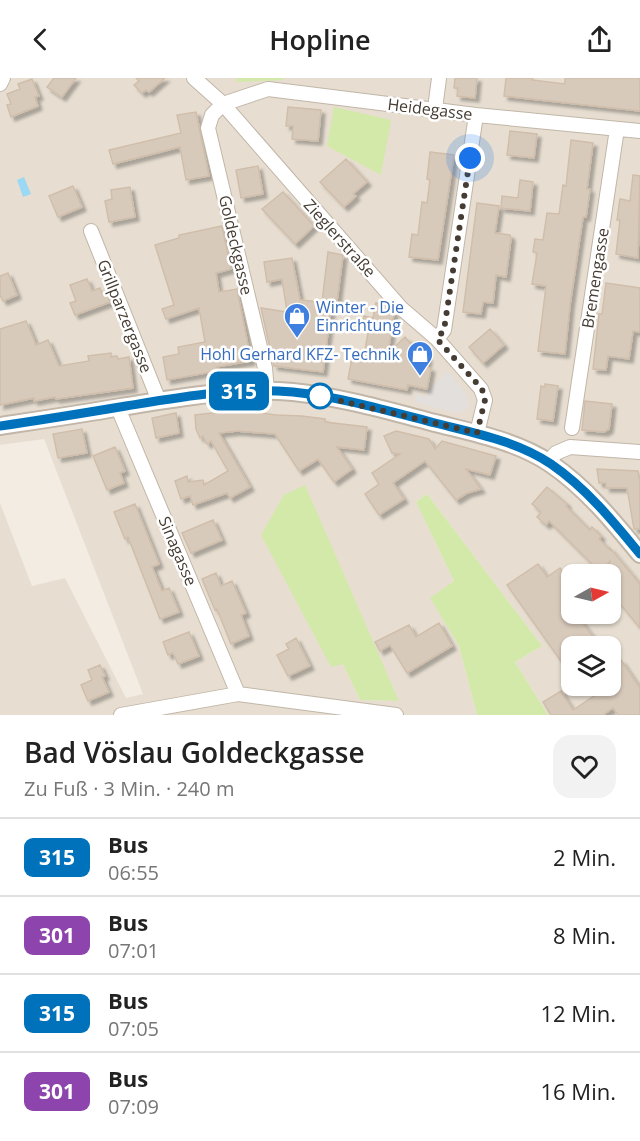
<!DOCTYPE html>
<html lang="de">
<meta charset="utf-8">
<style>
:root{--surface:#fff;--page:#f2f2f2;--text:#222;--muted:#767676;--line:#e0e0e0}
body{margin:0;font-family:"Open Sans",sans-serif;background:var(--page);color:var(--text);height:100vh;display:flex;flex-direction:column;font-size:22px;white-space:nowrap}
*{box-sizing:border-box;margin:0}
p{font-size:20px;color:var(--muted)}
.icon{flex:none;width:33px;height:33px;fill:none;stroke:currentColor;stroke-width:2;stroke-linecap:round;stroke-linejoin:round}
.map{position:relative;height:637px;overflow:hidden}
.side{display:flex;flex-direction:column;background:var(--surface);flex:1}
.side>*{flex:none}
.badge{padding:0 12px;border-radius:9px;font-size:21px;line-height:39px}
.needle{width:39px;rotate:82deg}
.fabs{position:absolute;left:561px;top:486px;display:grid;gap:12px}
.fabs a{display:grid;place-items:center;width:60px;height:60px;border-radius:12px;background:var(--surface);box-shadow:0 2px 4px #0004;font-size:30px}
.you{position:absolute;width:30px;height:30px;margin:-15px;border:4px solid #fff;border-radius:50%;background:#1a73e8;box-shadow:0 0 0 9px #1a73e833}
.map>.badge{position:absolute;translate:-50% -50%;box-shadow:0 0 0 3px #fff}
.round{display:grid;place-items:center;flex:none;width:63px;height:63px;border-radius:18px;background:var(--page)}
.head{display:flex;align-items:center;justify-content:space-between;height:102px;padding:0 24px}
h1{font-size:28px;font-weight:600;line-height:45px}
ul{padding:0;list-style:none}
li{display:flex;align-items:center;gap:18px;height:78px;padding:0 24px;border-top:2px solid var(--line)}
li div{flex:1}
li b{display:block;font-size:22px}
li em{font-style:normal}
li .badge{min-width:66px;font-weight:700;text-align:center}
header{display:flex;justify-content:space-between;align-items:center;height:78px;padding:0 24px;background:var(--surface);font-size:27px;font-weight:600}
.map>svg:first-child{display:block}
</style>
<header><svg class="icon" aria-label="back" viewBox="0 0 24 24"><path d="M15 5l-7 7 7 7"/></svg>Hopline<svg class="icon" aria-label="share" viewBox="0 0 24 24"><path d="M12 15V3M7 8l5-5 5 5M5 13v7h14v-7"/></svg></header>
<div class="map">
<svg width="640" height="637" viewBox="0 0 640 637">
<defs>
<filter id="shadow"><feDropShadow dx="4" dy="4" stdDeviation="1.5" flood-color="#0004"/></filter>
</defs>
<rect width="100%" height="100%" fill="#f3ece3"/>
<path fill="#e7ded1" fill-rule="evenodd" d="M0,0h640v637h-92l-33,-53 27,-16 -115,-152 -11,8 38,79 -23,17 28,48 18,69h-477v-212l32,83 33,-8 61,120 17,-4 -99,-255 -44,6zM572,496h38v40h-38zM572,568h38v40h-38zM343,586l56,37 -39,-1z"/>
<path fill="#d3e9a9" d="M237,0h46l1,2 -48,2z
M334,29l57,13 -10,55 -54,-29z
M305,407l94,216 -39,-1 -17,-36 -12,3 -70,-132 23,-40z
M427,416l115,152 -27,16 33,53h-71l-18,-69 -29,-48 24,-17 -38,-79z"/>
<path fill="#e3dfdc" d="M448,293l19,24 1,13 -12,5 -42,-11 2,-8 11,3 2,-8z"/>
<path fill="#9bd8f3" d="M24,99l7,17 -8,3 -6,-17z"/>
<path fill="#d8cabb" stroke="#d0beab" stroke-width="1.5" filter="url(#shadow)" d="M54,0h22l-14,19 -15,-10z
M136,0h29l-16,14 -3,-2 -4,3 -8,-8 5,-4z
M455,0h22l-2,20 -18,-2 1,-8h-4z
M506,0h27l-1,2 33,4v-6h75v33l-136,-15z
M32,1l7,17 -4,1 3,9 -27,11 -4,-12 4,-1 -4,-10 13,-5 -2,-5z
M288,29l33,3 -3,31 -26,-2 1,-13h-7z
M196,34l13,64 -23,4 -6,-33 -67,17 -4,-14 72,-17 -4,-18z
M510,53l27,3 -3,24 -27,-3z
M571,62l22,3 -6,46h3l-4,28h-3l-13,88 -5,49 -27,-3 8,-65 -14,-2 5,-31 -4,-1 2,-13 8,1 4,-27 12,1 4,-29 3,1z
M430,74l24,3 -16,105 -29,-3 3,-23 6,1 4,-33 5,1 3,-23 -3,-1z
M346,81l21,23 -14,12 3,2 -12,11 -24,-25z
M258,88l5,28 -22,4 -5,-28z
M633,97l7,1 -2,82 -22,-4 4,-34h-3l3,-21 10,2z
M520,102l13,2 -3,29 -29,-3 1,-12 16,2z
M73,108l9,21 -24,10 -9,-21z
M130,109l5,30 -26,5 -4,-21 7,-2 -1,-9z
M283,114l31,34 -19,18 -33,-35z
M477,125l22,3 -4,27 15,2 1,3 -5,39 -10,-2 -3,28 -10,-1 -2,12 -18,-2z
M222,148l9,43 -15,4 3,19 18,-3 14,72 -35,6 1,4 -50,9 -4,-23 16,-3 -1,-7 27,-5 -6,-34 -33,11 -4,-10 12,-4 -19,-60 24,-7v-3z
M328,174l15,3 -7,54h-5l-8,63 -49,-6 -13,-58 26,4 -5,-33 -15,3 -3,-20 28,-4 8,42 22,2z
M8,195l9,22 -14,6 -3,-6v-19z
M87,201l5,12 8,-3 2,5 4,-1 4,10 -35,13 -5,-12 6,-2 -6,-16z
M606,205l34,5v44l-7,-1 -4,28 -21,-3 -2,14 -13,-1 6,-55h3z
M376,225l9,2 9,8 -6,40 17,-16 10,12 6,1 7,8 -2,9 5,1 -4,21 -19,-4 -1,5 -59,-11 4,-21 11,2 6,-32 -7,-1 2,-11 9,2z
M26,243l10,24 12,-5 11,26 30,-5 -1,-5 23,-3v4l6,-1 1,3 11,-2 4,31 -77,11 -1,-2 -21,4v-3l-34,7v-76z
M490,251l14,16 -21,18 -14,-16z
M545,306l13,2 -5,35 -16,-2 4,-33 4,1z
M585,323l27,3 -3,25 -5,3 -22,-2z
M240,332l36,5 26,1 23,3v3l42,5 -3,23 -27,-3 15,22 -18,13 -16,-23 -19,12 -24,-37 -38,-3 -18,2 31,54 -20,11 -3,-5 -34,12 -3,-9 -9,3 -6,-18 12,-5 1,6 15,-2 1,5 24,-14 -17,-30 -4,3 -4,-8 -3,2 -4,-9 -1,-14z
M176,335l3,20 -23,5 -4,-20z
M82,351l5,24 -29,5 -5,-24z
M396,353l33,8 6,10 7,-8 54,15 -6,19 -24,-6 15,20 -14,4 -11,7 -31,-39 -32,22 11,16 -25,16 -14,-21 14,-10 -7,-11 28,-19 -8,-1 -8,-17z
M115,369l10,24 -5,2 4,10 -17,7 -14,-34z
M597,391l41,2 2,11v47h-6l-7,-41h-21v-5h-7z
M547,409l20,17 -1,2 24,24 2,-3 9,9 -2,3 11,11v-2l30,36v44l-30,-36v-31l-10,11 -51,-51 -3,4 -9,-8 4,-5 -9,-8z
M135,426l24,60 -7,3 10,24 7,-3 10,24 -19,7 -32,-82 -3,2 -11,-27z
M213,442l9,20 -31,13 -9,-20z
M538,486l9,13 13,-9 12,16v30h4l24,32h-28v12l-9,6 -56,-79z
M216,495l5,13 11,-5 14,32 -5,2 8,21 -18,8 -14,-35 -2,1 -13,-31z
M439,545l13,23 -45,27 -17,-28 -10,6 -5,-9 34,-17 7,12z
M189,554l10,24 -21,8 -5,-11 -5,2 -5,-13z
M296,560l14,28 -22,10 -11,-21 12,-6 -3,-5z
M610,573l8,11 3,-2 19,28v27h-22l-5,-7 -10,7h-52l-8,-13 18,-11 12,19 24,-16 -3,-4 6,-4h10z
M100,587l5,11 -3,1 7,15 -21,9 -7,-16 11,-5 -4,-10z"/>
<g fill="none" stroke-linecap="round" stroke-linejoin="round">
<g stroke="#c1b6a8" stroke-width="16">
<path id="minor" d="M194,0l29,26 178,204 36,31 44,50 4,11 -8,33
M0,6l3,-6
M435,31l4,-31
M91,153l68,170
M437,261l7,-9 32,-215
M267,313l-2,-23 -57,-240 4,-13 11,-11 45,-15 208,26 164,16
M118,330l120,286
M572,350l45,-299
M548,384l8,-9 14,-6 70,5
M121,637l117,-21 158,21"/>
</g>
<g stroke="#c1b6a8" stroke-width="20">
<path id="tertiary" d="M0,348c40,-6 81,-12 121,-19 57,-9 115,-20 172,-15 48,5 96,19 142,31 39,10 82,18 116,41 35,24 62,57 89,90"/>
</g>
<use href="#minor" stroke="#fff" stroke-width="14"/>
<use href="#tertiary" stroke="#fff" stroke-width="16"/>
</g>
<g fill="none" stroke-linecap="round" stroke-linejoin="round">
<g stroke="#fff" stroke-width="14">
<path id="line" d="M0,348c42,-6 84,-13 126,-20 55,-9 111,-19 167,-14 48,5 96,19 142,31 39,10 82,18 116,41 35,24 62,57 89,90"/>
</g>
<use href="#line" stroke="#0072bc" stroke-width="9"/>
<path stroke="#453c33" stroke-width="6" stroke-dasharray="0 10.8" d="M320,318l157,37 8,-33 -3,-11 -45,-50 7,-9 26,-172"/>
</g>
<defs>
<g id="shop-pin" transform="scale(1.35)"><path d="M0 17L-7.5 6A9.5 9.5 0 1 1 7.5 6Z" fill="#3f7fe0" stroke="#fff"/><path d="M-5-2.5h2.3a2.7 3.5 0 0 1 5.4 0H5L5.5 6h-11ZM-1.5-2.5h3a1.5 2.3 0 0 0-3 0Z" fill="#fff"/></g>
</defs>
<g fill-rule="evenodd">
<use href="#shop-pin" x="297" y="238"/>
<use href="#shop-pin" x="420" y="276"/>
</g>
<circle fill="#fff" stroke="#0072bc" stroke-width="3" cx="320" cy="318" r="12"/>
<g text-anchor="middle" stroke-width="5" stroke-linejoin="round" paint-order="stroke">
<g font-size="16" fill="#453c33" stroke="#fff">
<text transform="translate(430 31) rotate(7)" y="6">Heidegasse</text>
<text transform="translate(340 160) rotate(48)" y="6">Zieglerstraße</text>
<text transform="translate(236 167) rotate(77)" y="6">Goldeckgasse</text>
<text transform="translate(595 200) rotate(-81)" y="6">Bremengasse</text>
<text transform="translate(125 238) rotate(68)" y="6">Grillparzergasse</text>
<text transform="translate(178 473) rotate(67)" y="6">Sinagasse</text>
</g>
<g font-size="16" fill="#366cbe" stroke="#fff" text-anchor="start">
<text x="316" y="235">Winter - Die<tspan x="316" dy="18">Einrichtung</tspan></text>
<text x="400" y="282" text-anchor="end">Hohl Gerhard KFZ- Technik</text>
</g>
</g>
</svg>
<div class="fabs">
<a><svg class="needle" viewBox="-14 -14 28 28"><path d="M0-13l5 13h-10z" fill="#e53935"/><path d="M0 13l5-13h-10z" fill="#767676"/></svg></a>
<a><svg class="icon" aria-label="layers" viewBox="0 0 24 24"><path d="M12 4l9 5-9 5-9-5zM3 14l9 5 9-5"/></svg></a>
</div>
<div class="you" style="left:470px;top:80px"></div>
<b class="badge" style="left:239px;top:313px;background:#0072bc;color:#fff">315</b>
</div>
<section class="side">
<div class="head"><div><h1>Bad Vöslau Goldeckgasse</h1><p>Zu Fuß · 3 Min. · 240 m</p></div><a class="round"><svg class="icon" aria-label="heart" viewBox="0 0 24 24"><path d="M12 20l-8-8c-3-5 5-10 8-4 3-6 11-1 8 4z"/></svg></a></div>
<ul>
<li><span class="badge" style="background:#0072bc;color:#fff">315</span><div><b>Bus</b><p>06:55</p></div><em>2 Min.</em></li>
<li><span class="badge" style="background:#8e44ad;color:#fff">301</span><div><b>Bus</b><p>07:01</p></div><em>8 Min.</em></li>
<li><span class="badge" style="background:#0072bc;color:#fff">315</span><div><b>Bus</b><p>07:05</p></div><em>12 Min.</em></li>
<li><span class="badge" style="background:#8e44ad;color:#fff">301</span><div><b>Bus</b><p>07:09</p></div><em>16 Min.</em></li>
</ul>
</section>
